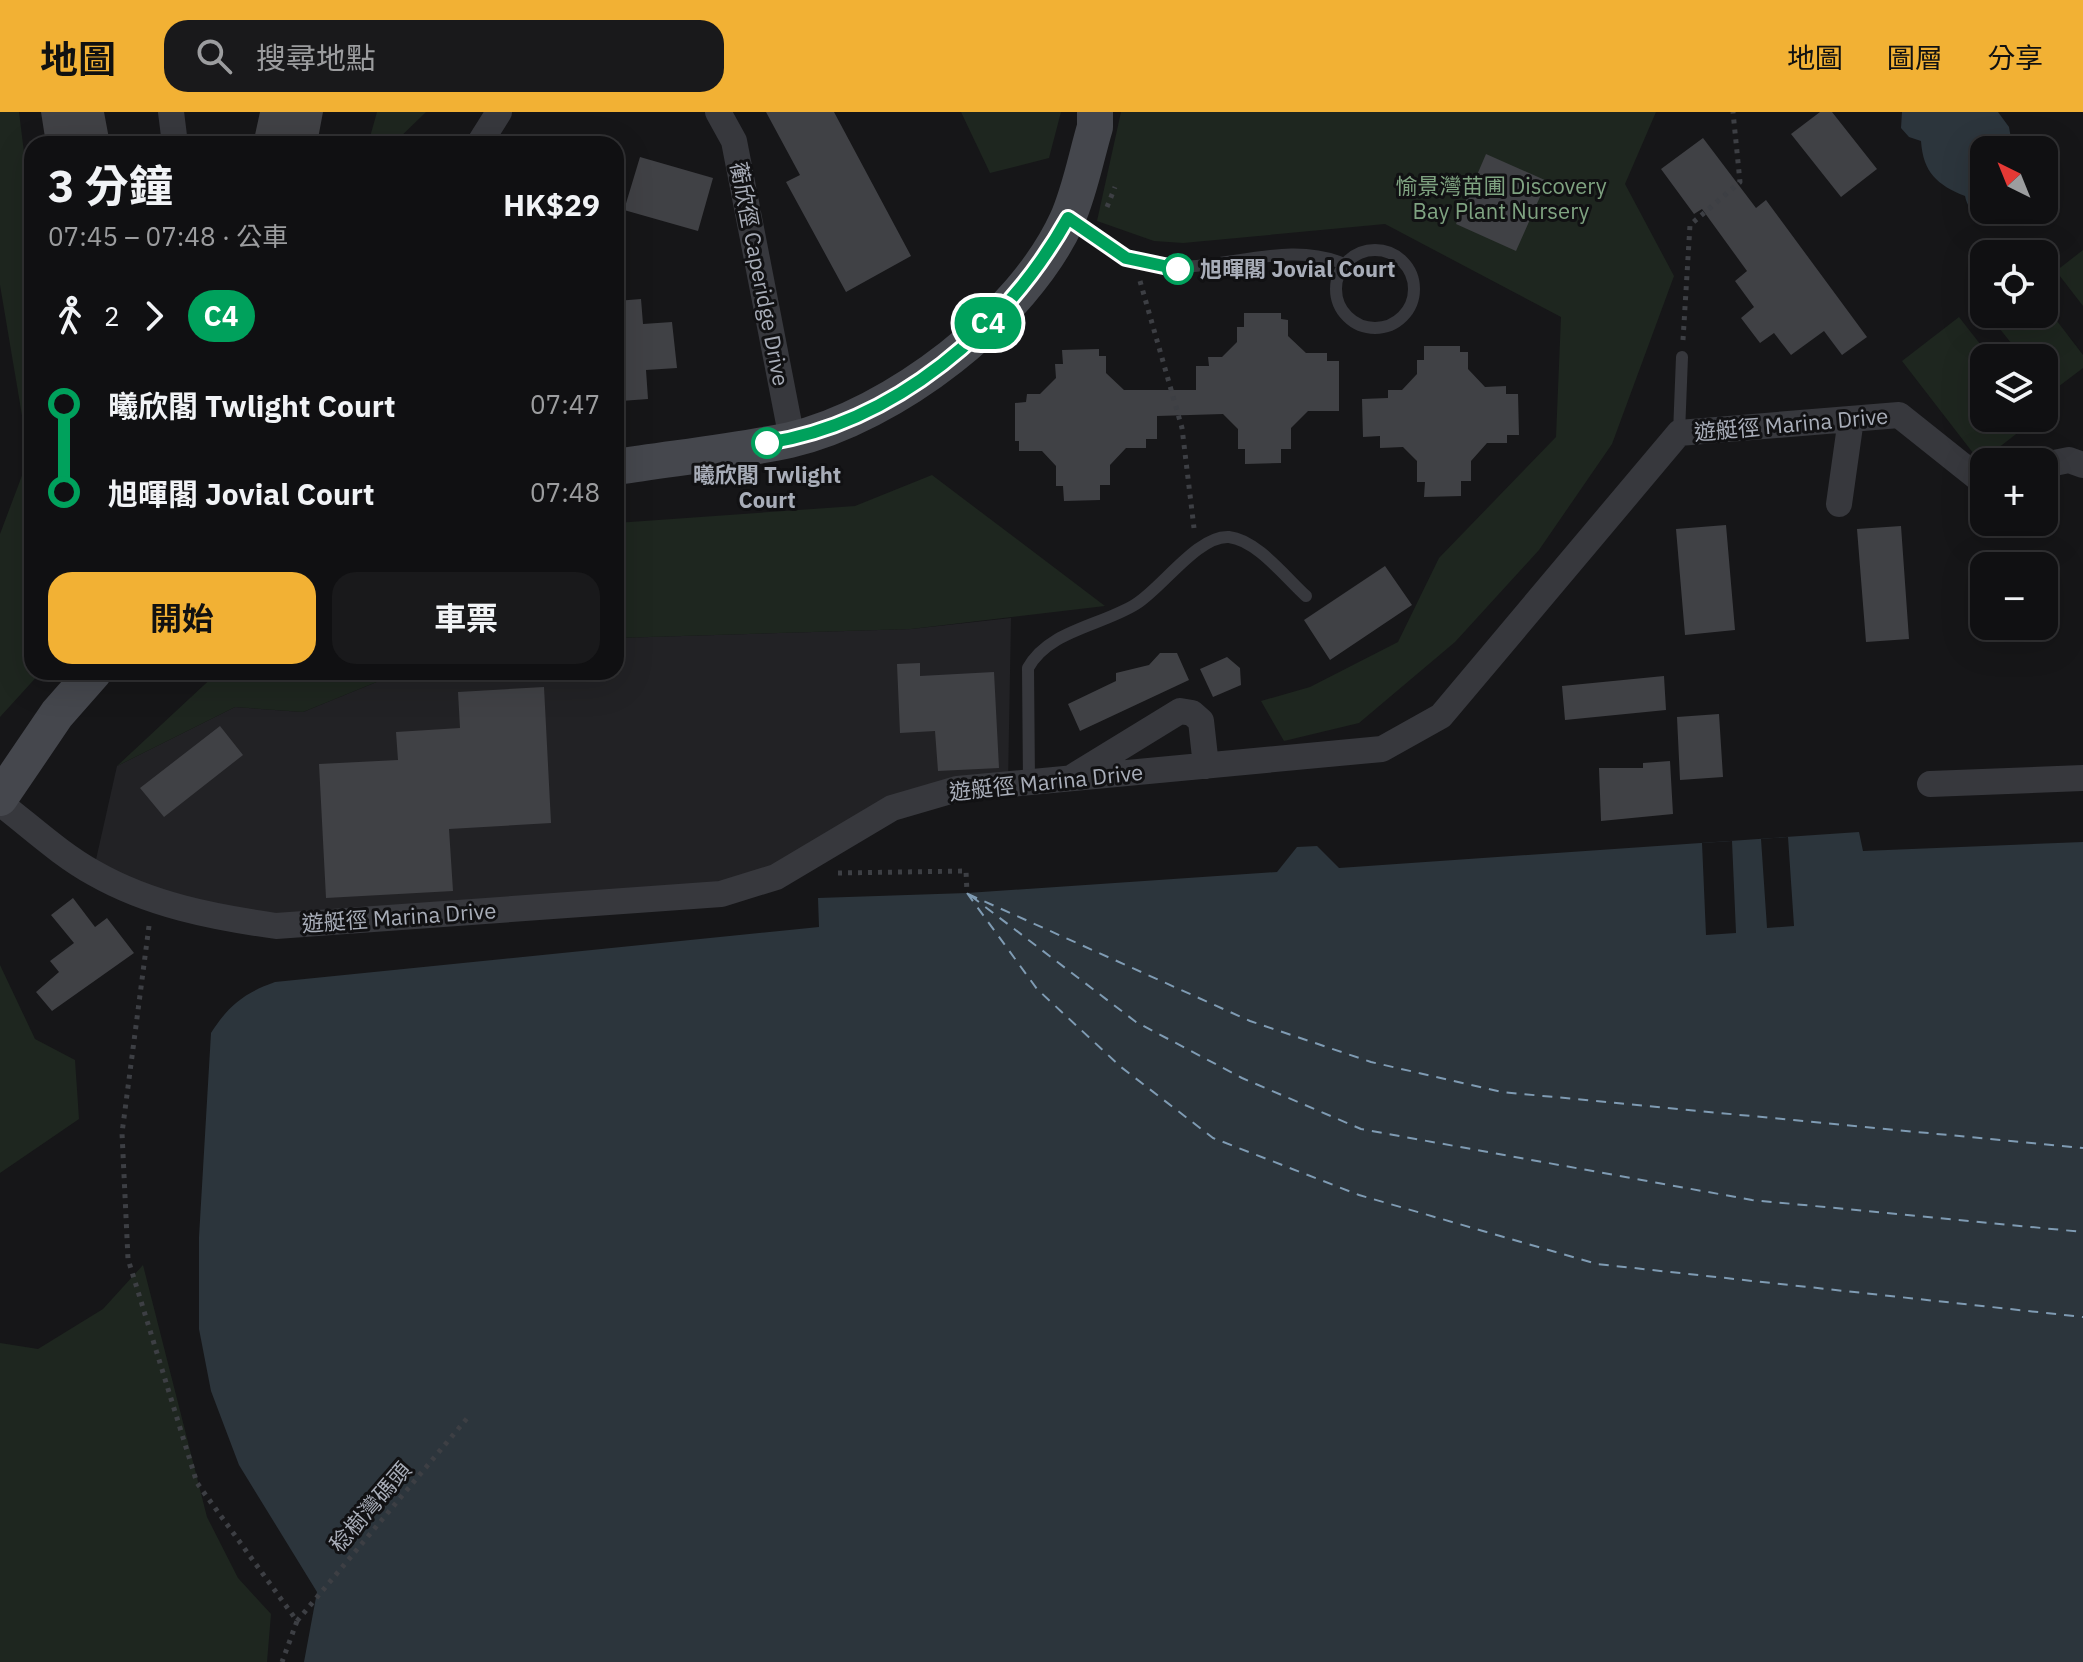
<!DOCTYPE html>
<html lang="zh-TW">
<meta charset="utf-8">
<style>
:root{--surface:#101012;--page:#19191b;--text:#f1f3f6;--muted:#9c9d9f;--line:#303032;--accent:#f2b134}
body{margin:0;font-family:"IBM Plex Sans","Noto Sans TC",sans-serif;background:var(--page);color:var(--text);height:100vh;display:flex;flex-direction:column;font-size:30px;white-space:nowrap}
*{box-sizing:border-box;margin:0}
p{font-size:26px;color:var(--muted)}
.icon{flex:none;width:44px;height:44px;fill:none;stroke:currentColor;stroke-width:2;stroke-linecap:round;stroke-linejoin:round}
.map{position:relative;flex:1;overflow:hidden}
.panel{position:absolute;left:24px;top:24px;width:600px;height:544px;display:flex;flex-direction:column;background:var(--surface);border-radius:24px;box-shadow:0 8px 32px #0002,0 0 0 2px var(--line)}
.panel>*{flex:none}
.badge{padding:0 16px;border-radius:26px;font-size:28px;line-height:52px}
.needle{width:52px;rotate:317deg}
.controls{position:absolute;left:1970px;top:24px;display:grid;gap:16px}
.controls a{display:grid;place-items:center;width:88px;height:88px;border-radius:16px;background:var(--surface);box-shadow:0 8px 32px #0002,0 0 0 2px var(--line);font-size:40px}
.map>.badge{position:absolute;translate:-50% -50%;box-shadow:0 0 0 4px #fff}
.legs{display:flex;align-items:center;gap:12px;height:88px;padding:0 24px;font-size:26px}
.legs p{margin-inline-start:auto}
.headline{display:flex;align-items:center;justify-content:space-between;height:136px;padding:0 24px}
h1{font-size:44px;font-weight:700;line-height:60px}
.button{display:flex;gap:16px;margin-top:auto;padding:16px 24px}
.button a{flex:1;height:92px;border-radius:24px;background:var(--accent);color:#111;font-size:32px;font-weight:700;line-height:92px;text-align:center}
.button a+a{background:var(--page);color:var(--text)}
ul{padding:0 24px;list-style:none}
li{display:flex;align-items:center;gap:28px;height:88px;font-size:30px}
li i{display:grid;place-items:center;width:12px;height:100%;margin:0 10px;background:currentColor}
li i::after{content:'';width:20px;height:20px;margin:-10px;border:6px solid;border-radius:50%;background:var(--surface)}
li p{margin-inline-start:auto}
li:first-child i{background:linear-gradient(#0000 50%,currentColor 0)}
li:last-child i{background:linear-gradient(currentColor 50%,#0000 0)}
header{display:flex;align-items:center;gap:48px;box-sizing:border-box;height:112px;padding:0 40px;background:var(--accent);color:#111}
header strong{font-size:38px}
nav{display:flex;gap:44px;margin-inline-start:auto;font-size:28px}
.search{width:560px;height:72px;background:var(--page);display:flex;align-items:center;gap:20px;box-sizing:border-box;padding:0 28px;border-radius:24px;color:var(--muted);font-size:30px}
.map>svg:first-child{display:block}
</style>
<header>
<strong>地圖</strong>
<div class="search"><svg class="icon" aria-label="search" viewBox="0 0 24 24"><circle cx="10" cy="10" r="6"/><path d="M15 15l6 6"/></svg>搜尋地點</div>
<nav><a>地圖</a><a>圖層</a><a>分享</a></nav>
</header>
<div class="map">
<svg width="2083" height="1550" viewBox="0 0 2083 1550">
<rect width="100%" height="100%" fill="#161618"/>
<path fill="#222225" d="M1011,506l-3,166 -51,5 -181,88 -500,49 -183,-53 24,-107 118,-59 68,5 98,-40h215v-34l295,-9z"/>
<path fill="#1e261f" d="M0,0h19l13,105v455h9l-41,45v-183l29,-77 -29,-172z
M377,0h49l-33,32h-25z
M961,0h100l-12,46 -59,15z
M1121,0h535l-31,72 49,92 -62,168 -73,106 -84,92 -96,81 -75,18 -23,-40 49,-14 88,-45 41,-84 117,-121 5,-120 -176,-93 -202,19 -29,-2 -57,-20z
M2083,138v56l-27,-35z
M2044,192l39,51v13l-33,25 -6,-8v-27h-21l-35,-44h56z
M1959,205l32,41h-7v60h53l-57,44 -78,-101z
M932,363l173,131 -194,23 -295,9v-115l239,-17z
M218,560h183l-98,40 -68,-5 -118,59z
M0,853l35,74 40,21 4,59 -79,54z
M143,1153l64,252 31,61 33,36 -4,48h-267v-319l38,6 65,-40z"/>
<path fill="#2c353c" d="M1902,0h96l11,15 4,23h-29v60h39l-21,13c-19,0 -33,-8 -37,-27 -28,-11 -42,-24 -44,-55l-12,-4 -8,-9z
M1859,720l4,19 220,-9v820h-1779l13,-70 -78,-127 -28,-74 -12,-62v-92l12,-204c18,-28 33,-40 64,-51l544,-55 -1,-29 149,-5 310,-21 20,-25 20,-1 22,22z"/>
<path fill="#161618" d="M1788,725l6,89 -27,2 -6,-89z
M1732,729l4,92 -30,2 -4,-92z"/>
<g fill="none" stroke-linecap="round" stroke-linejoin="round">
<path stroke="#7f9bb3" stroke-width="2" stroke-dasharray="10 8" stroke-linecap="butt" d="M967,781l70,96 84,78 92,71 146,57 238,69 486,53
M968,782l282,127 121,41 131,30 581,56
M971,784l165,126 106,56 119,51 391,71 331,32"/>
</g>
<path fill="#404145" d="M41,0h63l6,32h-64z
M260,0h63l-6,32h-64z
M766,0h68l77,144 -65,36 -60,-110 14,-7z
M1820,0h12l45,57 -36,28 -50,-63z
M1703,26l53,70 10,-8 101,137 -25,18 -18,-24 -33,24 -17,-22 -14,10 -19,-25 13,-11 -19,-26 12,-10 -45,-62 -8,5 -33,-45z
M1486,42l61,27 -31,70 -60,-27z
M640,45l73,21 -15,53 -74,-21z
M641,187l2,25 29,-2 5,46 -31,2 2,29 -27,2 -5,-28v-72z
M1244,201h37v6l7,1v16l18,17h21v8h12v50h-31l-17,17v21h-10v14l-36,1v-15h-7v-20l-15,-15 -66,2v23h-11v9h-20l-16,17v20h-10v15l-36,1 -1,-15h-7v-20l-14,-15h-23v-10h-4v-38l11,-1 1,-8h13l16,-16 -1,-14h8l-1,-14 37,-1v7h7v17l18,17h72v-24h13l-1,-9h14l15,-15v-15h7z
M1424,234h36v6h8v17l17,18 21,-1v8h12l1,41h-12v8h-20l-16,18v20h-10v15l-37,1 1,-15h-8v-21l-14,-14 -23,1v-12l-17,1 -1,-38 26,-1v-8h14l15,-16v-14h7z
M1726,413l9,105 -50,5 -9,-106z
M1901,414l8,113 -43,3 -9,-113z
M1385,454l27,39 -82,55 -26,-40z
M1160,541h17l12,27 -109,51 -12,-27 48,-23v-8l33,-8z
M1227,545l13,11 1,17 -28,12 -13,-28z
M920,551v13l74,-4 5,96 -61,3 -3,-40 -35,2 -3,-69z
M1664,564l2,34 -101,10 -3,-34z
M544,575l7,136 -102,6 4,62 -127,7 -7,-134 79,-4 -2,-28 64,-4 -2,-36z
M1719,602l4,63 -43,3 -3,-63z
M220,614l23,29 -79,62 -24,-29z
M1670,649l3,53 -72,7 -2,-53h44v-5z
M73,786l22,29 12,-9 27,35 -82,58 -16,-19 23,-20 -9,-11 24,-18 -23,-28z"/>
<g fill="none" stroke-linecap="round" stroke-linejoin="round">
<path stroke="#3d3f44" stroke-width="5" stroke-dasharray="4 6" stroke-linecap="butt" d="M1107,95l8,-20
M1140,169l42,147 12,100
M1683,228l7,-115 50,-43 -7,-70
M838,761l128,-2 1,22
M149,814l-27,207 6,126 69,224 100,138 -15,41
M297,1509l172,-205"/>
<path stroke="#37383d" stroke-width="12" d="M1070,108c18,12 37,30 56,38 71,29 150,-24 218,6
M1336 177a39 39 0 1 1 78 0a39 39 0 1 1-78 0Z
M1679,321l3,-76
M1029,670l-1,-114c21,-38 73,-42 108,-64 27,-17 62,-69 93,-67 28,3 57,41 77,59"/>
<path stroke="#37383d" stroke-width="26" d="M171,0l4,32
M718,0l16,29 58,298
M479,32l20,-32
M2044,353l25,-5 14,5
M1839,392l12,-85
M1074,664l106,-65 12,2 9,8 5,45
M1930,672l153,-6
M0,691c30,23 61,52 94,70 56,32 119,44 182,53l445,-32 55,-17 116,-69 65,-19 425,-40 59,-33 238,-283 220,-18 79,63 6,-1"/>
<path stroke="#45474d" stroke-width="36" d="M616,355c57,-9 117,-15 174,-27 103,-24 233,-123 277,-220 13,-29 19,-63 28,-93v-15
M0,686l57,-84 37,-42"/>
</g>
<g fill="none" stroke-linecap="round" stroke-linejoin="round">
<g stroke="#fff" stroke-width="18">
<path id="line-1" d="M767,331c128,-20 239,-115 301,-225l58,40 52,11"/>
</g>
<use href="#line-1" stroke="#00a15c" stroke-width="12"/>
</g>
<g fill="#fff" stroke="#00a15c" stroke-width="4">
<circle cx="1178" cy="157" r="14"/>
<circle cx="767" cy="331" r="14"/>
</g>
<g text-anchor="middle" stroke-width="6" stroke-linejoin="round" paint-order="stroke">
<g font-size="22" fill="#7fa381" stroke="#111113">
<text x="1501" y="82">愉景灣苗圃 Discovery<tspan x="1501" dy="25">Bay Plant Nursery</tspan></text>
</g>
<g font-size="22" font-weight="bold" fill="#a8adb8" stroke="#111113" text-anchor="start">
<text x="1200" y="165">旭暉閣 Jovial Court</text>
<text x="767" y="371" text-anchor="middle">曦欣閣 Twlight<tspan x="767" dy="25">Court</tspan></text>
</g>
<g font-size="22" fill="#a8adb8" stroke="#111113">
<text transform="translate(760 162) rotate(79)" y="8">蘅欣徑 Caperidge Drive</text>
<text transform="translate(1791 312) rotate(-5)" y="8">遊艇徑 Marina Drive</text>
<text transform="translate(1046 670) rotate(-6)" y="8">遊艇徑 Marina Drive</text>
<text transform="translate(399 805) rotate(-4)" y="8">遊艇徑 Marina Drive</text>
<text transform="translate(370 1395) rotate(-49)" y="8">稔樹灣碼頭</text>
</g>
</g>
</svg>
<div class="controls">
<a><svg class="needle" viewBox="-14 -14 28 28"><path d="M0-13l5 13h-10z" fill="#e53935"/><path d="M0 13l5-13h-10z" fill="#9c9d9f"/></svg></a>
<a><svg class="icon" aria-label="locate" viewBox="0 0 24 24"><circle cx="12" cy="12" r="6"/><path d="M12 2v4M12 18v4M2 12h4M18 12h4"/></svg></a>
<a><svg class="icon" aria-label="layers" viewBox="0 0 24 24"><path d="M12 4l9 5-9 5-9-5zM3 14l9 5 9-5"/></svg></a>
<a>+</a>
<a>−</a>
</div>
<b class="badge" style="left:988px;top:211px;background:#00a15c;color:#fff">C4</b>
<section class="panel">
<div class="headline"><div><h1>3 分鐘</h1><p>07:45 – 07:48 · 公車</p></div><b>HK$29</b></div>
<div class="legs"><svg class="icon" aria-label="walk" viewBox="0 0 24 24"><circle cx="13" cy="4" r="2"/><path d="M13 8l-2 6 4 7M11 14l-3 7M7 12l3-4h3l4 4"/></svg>2<svg class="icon" aria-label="forward" viewBox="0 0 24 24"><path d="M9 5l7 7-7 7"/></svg><b class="badge" style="background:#00a15c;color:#fff">C4</b></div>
<ul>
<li><i style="color:#00a15c"></i><b>曦欣閣 Twlight Court</b><p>07:47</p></li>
<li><i style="color:#00a15c"></i><b>旭暉閣 Jovial Court</b><p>07:48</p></li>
</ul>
<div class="button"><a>開始</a><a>車票</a></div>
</section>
</div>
